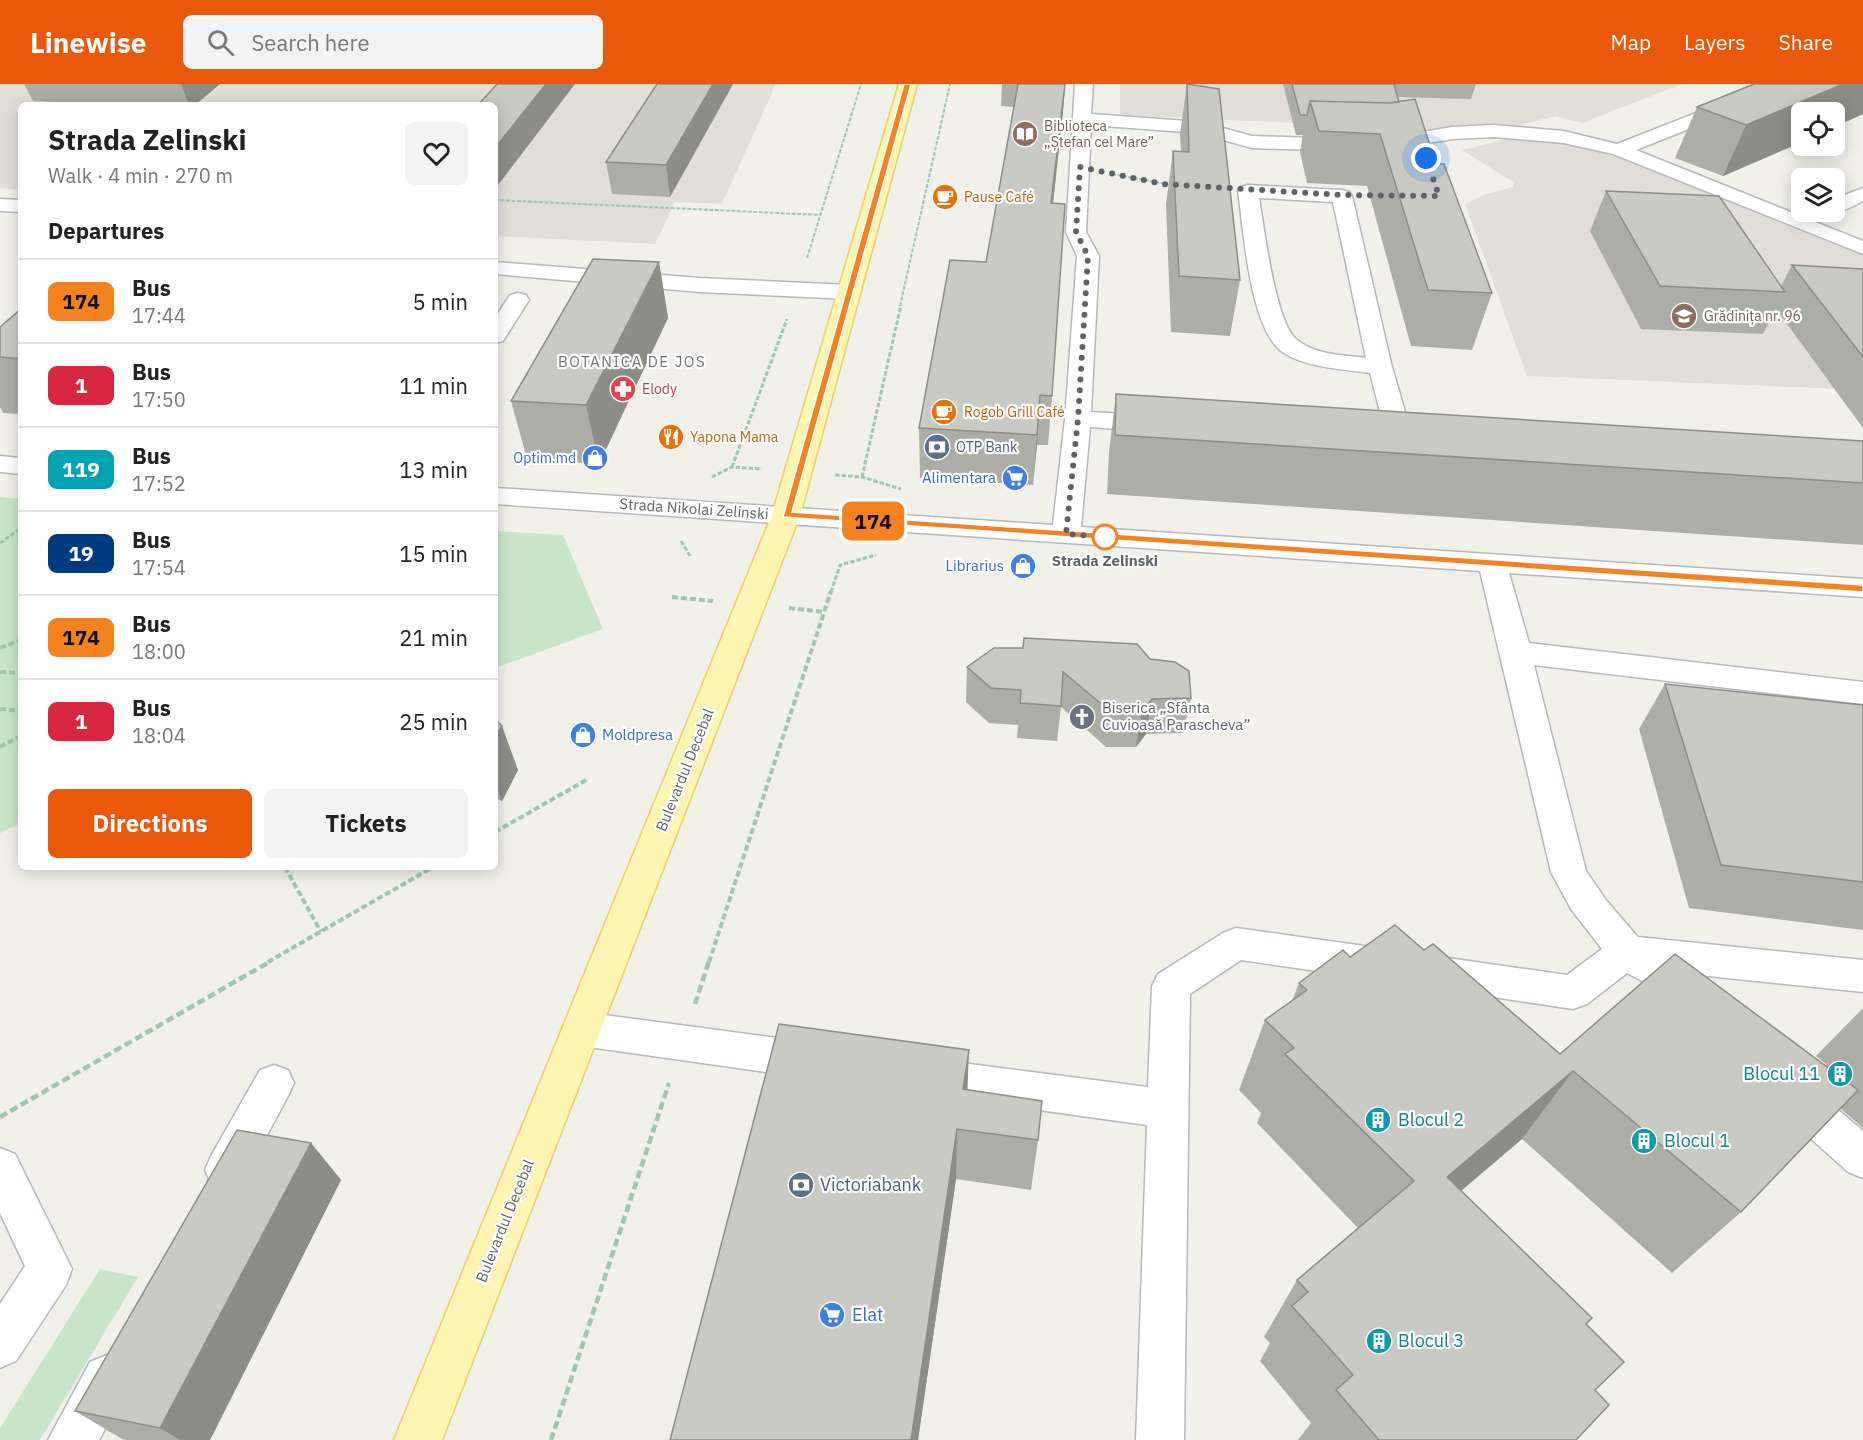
<!DOCTYPE html>
<meta charset="utf-8">
<style>
:root{--surface:#fff;--page:#f2f2f2;--text:#222;--muted:#767676;--line:#e0e0e0;--accent:#ea580c}
body{margin:0;font-family:"IBM Plex Sans",sans-serif;background:var(--page);color:var(--text);height:100vh;display:flex;flex-direction:column;font-size:22px;white-space:nowrap}
*{box-sizing:border-box;margin:0}
p{font-size:20px;color:var(--muted)}
.icon{flex:none;width:33px;height:33px;fill:none;stroke:currentColor;stroke-width:2;stroke-linecap:round;stroke-linejoin:round}
.map{position:relative;flex:1;overflow:hidden}
.drawer{position:absolute;left:18px;top:18px;width:480px;height:768px;display:flex;flex-direction:column;background:var(--surface);border-radius:9px;box-shadow:0 3px 15px #0003}
.drawer>*{flex:none}
.badge{padding:0 12px;border-radius:9px;font-size:21px;line-height:39px}
.tools{position:absolute;left:1791px;top:18px;display:grid;gap:12px}
.tools a{display:grid;place-items:center;width:54px;height:54px;border-radius:9px;background:var(--surface);box-shadow:0 3px 15px #0003;font-size:30px}
.you{position:absolute;width:30px;height:30px;margin:-15px;border:4px solid #fff;border-radius:50%;background:#1a73e8;box-shadow:0 0 0 9px #1a73e833}
.map>.badge{position:absolute;translate:-50% -50%;box-shadow:0 0 0 3px #fff}
h2{padding:0 30px;font-size:22px;line-height:54px}
.round{display:grid;place-items:center;flex:none;width:63px;height:63px;border-radius:9px;background:var(--page)}
.summary{display:flex;align-items:center;justify-content:space-between;height:102px;padding:0 30px}
h1{font-size:28px;font-weight:700;line-height:45px}
.cta{display:flex;gap:12px;margin-top:auto;padding:12px 30px}
.cta a{flex:1;height:69px;border-radius:9px;background:var(--accent);color:#fff;font-size:24px;font-weight:700;line-height:69px;text-align:center}
.cta a+a{background:var(--page);color:var(--text)}
ul{padding:0;list-style:none}
li{display:flex;align-items:center;gap:18px;height:84px;padding:0 30px;border-top:2px solid var(--line)}
li div{flex:1}
li b{display:block;font-size:22px}
li em{font-style:normal}
li .badge{min-width:66px;font-weight:700;text-align:center}
header{display:flex;align-items:center;gap:36px;box-sizing:border-box;height:84px;padding:0 30px;background:var(--accent);color:#fff}
header strong{font-size:28px}
nav{display:flex;gap:33px;margin-inline-start:auto;font-size:21px}
.search{width:420px;height:54px;background:var(--page);display:flex;align-items:center;gap:15px;box-sizing:border-box;padding:0 21px;border-radius:9px;color:var(--muted);font-size:22px}
.map>svg:first-child{display:block}
</style>
<header>
<strong>Linewise</strong>
<div class="search"><svg class="icon" aria-label="search" viewBox="0 0 24 24"><circle cx="10" cy="10" r="6"/><path d="M15 15l6 6"/></svg>Search here</div>
<nav><a>Map</a><a>Layers</a><a>Share</a></nav>
</header>
<div class="map">
<svg width="1863" height="1356" viewBox="0 0 1863 1356">
<rect width="100%" height="100%" fill="#f0efe8"/>
<path fill="#e0ded7" d="M0,0h776l-54,120 -47,-2 -20,42 -160,-8v-131h-474v85l-21,-2z
M1120,0h562l-100,39 -27,-7 -62,16 -373,-17z
M1547,45l316,127v134l-336,-14 -62,-172 21,-10 27,-7v-5l-51,-32z"/>
<path fill="#c7e6c9" d="M0,413l21,2v324l-21,10z
M495,447l68,4 40,94 -108,39z
M100,1185l38,8 -98,163h-40v-12z"/>
<g fill="none" stroke-linecap="round" stroke-linejoin="round">
<g stroke="#b5b7bc" stroke-width="3">
<path id="minor" d="M1075,0h18l-2,30 110,8 51,14 124,4 76,-13 42,-2 70,6 53,13 153,-60h25l-3,4 -156,62 227,91v13l-250,-100 -49,-11 -70,-6 -42,2 -76,13 -124,-4 -54,-15 -107,-8 -5,107 13,24 -8,156 67,4 9,3 4,5 -4,5 -9,3 -68,-5 -9,100 782,52v18l-354,-24 20,70 334,39v22l-329,-39 52,206 20,29 29,34 3,3 225,23v32l-203,-21 -3,6 -13,5 -17,-9 -40,31 -14,5 -146,-22 -13,-5 -6,-11 6,-11 13,-5 140,20 35,-26 -31,-40 -20,-37 -71,-301 -985,-67v-16l558,37 12,-106 12,-163 -11,-24z
M1248,101l94,5 7,2 3,4 40,171 21,72 -4,5 -9,3 -9,-3 -4,-5 -17,-66c-28,-4 -62,-5 -86,-20 -35,-23 -40,-123 -46,-162l3,-4zM1259,114l74,4 33,156c-22,-3 -52,-3 -70,-19 -21,-18 -32,-112 -37,-141z
M1863,104v13c-11,5 -23,14 -35,11h6v-13z
M0,115l21,1v12l-21,-1z
M495,178l205,16 149,7 8,2 3,5 -3,5 -8,2 -149,-7 -205,-18z
M518,209l8,2 3,5 -26,41 -8,2v-25l15,-23z
M0,372l21,2v16l-21,-2z
M1236,844l143,20 13,5 6,11 -6,11 -13,5 -138,-20 -51,34 -6,446h-48l11,-315 -224,-31 -14,-5 -6,-13 6,-13 14,-5 225,29 4,-101 6,-12 65,-41z
M582,928l233,31 14,5 6,13 -6,13 -14,5 -233,-33 -14,-5 -6,-12 6,-12z
M274,981l14,5 6,13 -6,13 -47,88 -15,6 -15,-6 -6,-14 6,-14 49,-86z
M1791,992l14,6 58,49v47l-15,-6 -71,-64 -6,-13 6,-13z
M0,1064l15,6 57,115 -6,16 -50,76 -16,7v-64l25,-38 -25,-53z
M107,1271l17,7 7,17 -32,61h-51l42,-78z"/>
</g>
<g stroke="#eacf68" stroke-width="3">
<path id="major" d="M899,0h18l-117,431 -358,925h-48l378,-925z"/>
</g>
<path stroke="#a0c7ae" stroke-width="2" stroke-dasharray="4 1.5" stroke-linecap="butt" d="M1112,90l60,11
M495,116l326,15
M807,174l54,-174
M900,222l50,-222"/>
<path stroke="#a0c7ae" stroke-width="3" stroke-dasharray="4.5 2" stroke-linecap="butt" d="M732,383l55,-148
M835,391l27,2 39,12
M712,393l20,-10 30,2
M862,393l39,-172
M681,457l9,15
M0,459l21,-15
M831,508l9,-27 36,-10"/>
<path stroke="#a0c7ae" stroke-width="4" stroke-dasharray="6 3" stroke-linecap="butt" d="M672,513l41,4
M789,524l36,4
M0,564l21,-8
M0,588l21,1
M0,625l21,2
M0,663l21,-11
M495,748l93,-53
M285,783l36,65
M268,878l165,-95
M709,878l122,-371"/>
<path stroke="#a0c7ae" stroke-width="4.5" stroke-dasharray="8 4" stroke-linecap="butt" d="M695,920l14,-43
M0,1033l271,-156
M551,1356l118,-357"/>
<use href="#minor" fill="#fff" fill-rule="evenodd"/>
<use href="#major" fill="#fbf4b3" fill-rule="evenodd"/>
</g>
<path fill="#adada8" d="M24,0h196l-25,21h-79l-83,-4z
M657,0h76l-63,113 -58,-3 -6,-32z
M1002,0h63l-2,27 -10,92 -1,193 -4,49h-11l-4,40 -113,-7 -1,-50 67,-166 28,-155 -13,-1z
M1187,0l53,196 -10,56 -59,-4 -5,-128 7,-53 8,1 -1,-18z
M1283,0h193l-5,15 -73,-2 1,5 37,62 56,129 -20,57 -61,-4 -44,-160 -60,-3 -7,-31 3,-17h-7z
M1863,0v30l-29,13v-15h-32v30l-79,34 -48,-18 22,-51z
M1606,107l175,95 11,-21 71,4v159l-87,-119 -13,25 -122,-5 -51,-98z
M659,178l9,56 -69,146 -72,-5 -16,-58z
M21,225v105l-18,-1 -3,-6v-80z
M1116,310l747,47v104l-756,-51 2,-42z
M1150,575l41,39 -8,35 -37,1 -10,13h-30l-45,-40 -4,34 -40,-3 1,-13 -29,-2 -23,-21 1,-35z
M1665,600l198,21v225l-174,-22 -50,-179z
M495,635l23,51 -16,31 -7,-3z
M1424,866l136,104 266,12 1,-1 -11,-9 47,-48v120l-23,-20 -99,104 -69,61 -150,-134 -61,52 125,133 9,66 -19,50h-278l13,-17 -51,-62 10,-18 -6,-6 33,-57 61,-52 -101,-105 4,-10 -22,-23 26,-70 27,-19 7,-18 51,-26z
M967,1006l71,50 -7,50 -75,-11 -38,261h-248z
M311,1059l30,37 -131,260h-82l-6,-1 -47,-28z"/>
<path fill="#8d8d88" d="M181,0h39l-25,21h-6z
M546,0h29l-80,105v-41z
M713,0h20l-63,113 -4,-32z
M1065,0l-2,27 -15,138 3,-46z
M1843,0h20v30l-29,13v-15h-32v30l-79,34 23,-51z
M659,178l9,56 -69,146 -13,-59z
M1040,311l-3,50 -4,40 4,-50z
M1152,615l-6,35 -10,13 6,-35z
M502,642l16,44 -16,31 -7,-19v-44z
M969,966l-2,52 -4,-13z
M1573,987l-51,68 -119,101 44,-63z
M957,1045l-1,50 -38,261h-7z
M311,1059l30,37 -131,260h-30l-20,-12z"/>
<path fill="#c9c9c3" stroke="#8d8d88" stroke-width="1.5" d="M497,0h49l-51,64v-43h-17z
M657,0h56l-47,81 -60,-3z
M1018,0h47l-14,119 14,1 -13,192 -12,-1 -3,40 -118,-7 31,-168 36,2z
M1187,0l32,5 21,191 -61,-4 -6,-125 16,1z
M1292,0h102l5,18 -10,1 -79,-2 -3,14h-7z
M1754,0h89l-97,41 -49,-18z
M1415,15l21,65h8l48,129 -64,-3 -48,-156 -61,-3 -9,-30 79,2z
M1606,107l113,5 66,96 -125,-6z
M593,175l66,3 -73,143 -75,-4z
M1792,181l71,4v88z
M21,225v50l-21,-2v-30z
M1116,310l747,47v42l-748,-48z
M1024,554l113,6 13,15 25,3 14,9 2,27 -39,1 -10,13h-31l-48,-40 -2,34 -41,-3 1,-13 -30,-2 -24,-21 27,-19h29z
M1665,600l198,21v177l-142,-17z
M495,635l7,7 -7,12z
M1395,841l29,25 9,-6 127,110 115,-100 183,136 -117,122 -168,-141 -126,106 145,141 -6,6 38,38 -29,28 14,15 -33,35h-197l-43,-50 17,-15 -61,-69 16,-14 -11,-12 117,-99 -129,-127 9,-6 -29,-28 42,-30 -8,-7 44,-33 7,7z
M779,940l190,26 -6,39 79,12 -4,39 -81,-11 -46,311h-241z
M237,1046l74,13 -151,285 -85,-17z"/>
<path fill="#f58220" stroke="#fff" stroke-width="1.5" d="M904,0h7l-119,428 1071,73v7l-1080,-75z"/>
<g fill="none" stroke-linecap="round" stroke-linejoin="round">
<path stroke="#5f6267" stroke-width="6" stroke-dasharray="0 10.8" d="M1105,453l-39,-3 12,-115 10,-163 -12,-24 4,-65 83,17 179,11 97,1 -13,-38"/>
</g>
<defs>
<g id="library-disc" transform="scale(1.35)"><circle r="9.5" fill="#8d6e63" stroke="#fff"/><path d="M-6-4Q-3-5.5-.7-3.5V5Q-3 3-6 4ZM6-4Q3-5.5 .7-3.5V5Q3 3 6 4Z" fill="#fff"/></g>
<g id="cafe-disc" transform="scale(1.35)"><circle r="9.5" fill="#e8710a" stroke="#fff"/><path d="M-5.5-4.5H6V0H3Q3 3.5 0 3.5H-2.5Q-5.5 3.5-5.5 0ZM3-3.2v2h1.7v-2ZM-6 4.5H4V6H-6Z" fill="#fff"/></g>
<g id="school-disc" transform="scale(1.35)"><circle r="9.5" fill="#8d6e63" stroke="#fff"/><path d="M0-5L7-2L0 1L-7-2ZM-4 1L0 2.5L4 1V4Q0 6-4 4Z" fill="#fff"/></g>
<g id="pharmacy-disc" transform="scale(1.35)"><circle r="9.5" fill="#e0444e" stroke="#fff"/><path d="M-2-6h4v4h4v4h-4v4h-4v-4h-4v-4h4Z" fill="#fff"/></g>
<g id="restaurant-disc" transform="scale(1.35)"><circle r="9.5" fill="#e8710a" stroke="#fff"/><path d="M-5-6h1v4h1v-4h1v4h1v-4h1v5L-1.5 .5V6h-2V.5L-5-1ZM5-6V6H3V1.5H1.5Q1.5-4 5-6Z" fill="#fff"/></g>
<g id="bank-disc" transform="scale(1.35)"><circle r="9.5" fill="#5c6f8a" stroke="#fff"/><path d="M-6-4H6V4H-6ZM0-2.3a2.3 2.3 0 1 0 0 4.6a2.3 2.3 0 1 0 0-4.6Z" fill="#fff"/></g>
<g id="shop-disc" transform="scale(1.35)"><circle r="9.5" fill="#3f7fe0" stroke="#fff"/><path d="M-5-2.5h2.3a2.7 3.5 0 0 1 5.4 0H5L5.5 6h-11ZM-1.5-2.5h3a1.5 2.3 0 0 0-3 0Z" fill="#fff"/></g>
<g id="supermarket-disc" transform="scale(1.35)"><circle r="9.5" fill="#3f7fe0" stroke="#fff"/><path d="M-6-5.5h2.5l.6 2H6L4.5 2H-2.5L-4.4-4H-6ZM-1.5 3.2a1.3 1.3 0 1 0 .1 0ZM3 3.2a1.3 1.3 0 1 0 .1 0Z" fill="#fff"/></g>
<g id="church-disc" transform="scale(1.35)"><circle r="9.5" fill="#6b7280" stroke="#fff"/><path d="M-1.2-6h2.4v3.5h3.3v2.4h-3.3V6h-2.4V-.1h-3.3v-2.4h3.3Z" fill="#fff"/></g>
<g id="building-disc" transform="scale(1.35)"><circle r="9.5" fill="#0f9aa8" stroke="#fff"/><path d="M-4-6H4V6H1V3H-1V6H-4ZM-2.5-4.3h1.7v1.8h-1.7ZM.8-4.3h1.7v1.8H.8ZM-2.5-1h1.7V.8h-1.7ZM.8-1h1.7V.8H.8Z" fill="#fff"/></g>
</defs>
<g fill-rule="evenodd">
<use href="#library-disc" x="1025" y="50"/>
<use href="#cafe-disc" x="945" y="113"/>
<use href="#school-disc" x="1684" y="232"/>
<use href="#pharmacy-disc" x="623" y="305"/>
<use href="#cafe-disc" x="944" y="328"/>
<use href="#restaurant-disc" x="671" y="353"/>
<use href="#bank-disc" x="937" y="363"/>
<use href="#shop-disc" x="595" y="374"/>
<use href="#supermarket-disc" x="1015" y="394"/>
<use href="#shop-disc" x="1023" y="482"/>
<use href="#church-disc" x="1082" y="633"/>
<use href="#shop-disc" x="583" y="651"/>
<use href="#building-disc" x="1840" y="990"/>
<use href="#building-disc" x="1378" y="1036"/>
<use href="#building-disc" x="1644" y="1057"/>
<use href="#bank-disc" x="801" y="1101"/>
<use href="#supermarket-disc" x="832" y="1231"/>
<use href="#building-disc" x="1379" y="1257"/>
</g>
<circle fill="#fff" stroke="#f58220" stroke-width="3" cx="1105" cy="453" r="12"/>
<g text-anchor="middle" stroke-width="4.5" stroke-linejoin="round" paint-order="stroke">
<g font-size="14" fill="#785e54" stroke="#fff" text-anchor="start">
<text x="1044" y="47">Biblioteca<tspan x="1044" dy="16">„Ștefan cel Mare”</tspan></text>
<text x="1704" y="237">Grădinița nr. 96</text>
</g>
<g font-size="14" fill="#c56008" stroke="#fff" text-anchor="start">
<text x="964" y="118">Pause Café</text>
<text x="964" y="333">Rogob Grill Café</text>
<text x="690" y="358">Yapona Mama</text>
</g>
<g font-size="14" fill="#be3a42" stroke="#fff" text-anchor="start">
<text x="642" y="310">Elody</text>
</g>
<g font-size="14" fill="#4e5e75" stroke="#fff" text-anchor="start">
<text x="956" y="368">OTP Bank</text>
</g>
<g font-size="14" fill="#366cbe" stroke="#fff" text-anchor="end">
<text x="576" y="379">Optim.md</text>
</g>
<g font-size="15" letter-spacing="1.5" fill="#707479" stroke="#fff">
<text x="632" y="283">BOTANICA DE JOS</text>
</g>
<g font-size="15" fill="#366cbe" stroke="#fff" text-anchor="end">
<text x="996" y="399">Alimentara</text>
<text x="1004" y="487">Librarius</text>
<text x="602" y="656" text-anchor="start">Moldpresa</text>
</g>
<g font-size="15" fill="#5f6267" stroke="#fff">
<text transform="translate(694 425) rotate(4)" y="5">Strada Nikolai Zelinski</text>
<text transform="translate(685 686) rotate(-68)" y="5">Bulevardul Decebal</text>
<text transform="translate(505 1137) rotate(-68)" y="5">Bulevardul Decebal</text>
</g>
<g font-size="15" font-weight="bold" fill="#5f6267" stroke="#fff">
<text x="1105" y="482">Strada Zelinski</text>
</g>
<g font-size="15" fill="#5b616d" stroke="#fff" text-anchor="start">
<text x="1102" y="629">Biserica „Sfânta<tspan x="1102" dy="17">Cuvioasă Parascheva”</tspan></text>
</g>
<g font-size="18" fill="#0d838f" stroke="#fff" text-anchor="start">
<text x="1820" y="996" text-anchor="end">Blocul 11</text>
<text x="1398" y="1042">Blocul 2</text>
<text x="1664" y="1063">Blocul 1</text>
<text x="1398" y="1263">Blocul 3</text>
</g>
<g font-size="18" fill="#4e5e75" stroke="#fff" text-anchor="start">
<text x="820" y="1107">Victoriabank</text>
</g>
<g font-size="18" fill="#366cbe" stroke="#fff" text-anchor="start">
<text x="852" y="1237">Elat</text>
</g>
</g>
</svg>
<div class="tools">
<a><svg class="icon" aria-label="locate" viewBox="0 0 24 24"><circle cx="12" cy="12" r="6"/><path d="M12 2v4M12 18v4M2 12h4M18 12h4"/></svg></a>
<a><svg class="icon" aria-label="layers" viewBox="0 0 24 24"><path d="M12 4l9 5-9 5-9-5zM3 14l9 5 9-5"/></svg></a>
</div>
<div class="you" style="left:1426px;top:74px"></div>
<b class="badge" style="left:873px;top:437px;background:#f58220;color:#111">174</b>
<section class="drawer">
<div class="summary"><div><h1>Strada Zelinski</h1><p>Walk · 4 min · 270 m</p></div><a class="round"><svg class="icon" aria-label="heart" viewBox="0 0 24 24"><path d="M12 20l-8-8c-3-5 5-10 8-4 3-6 11-1 8 4z"/></svg></a></div>
<h2>Departures</h2>
<ul>
<li><span class="badge" style="background:#f58220;color:#111">174</span><div><b>Bus</b><p>17:44</p></div><em>5 min</em></li>
<li><span class="badge" style="background:#d7263d;color:#fff">1</span><div><b>Bus</b><p>17:50</p></div><em>11 min</em></li>
<li><span class="badge" style="background:#00a3b4;color:#fff">119</span><div><b>Bus</b><p>17:52</p></div><em>13 min</em></li>
<li><span class="badge" style="background:#003b80;color:#fff">19</span><div><b>Bus</b><p>17:54</p></div><em>15 min</em></li>
<li><span class="badge" style="background:#f58220;color:#111">174</span><div><b>Bus</b><p>18:00</p></div><em>21 min</em></li>
<li><span class="badge" style="background:#d7263d;color:#fff">1</span><div><b>Bus</b><p>18:04</p></div><em>25 min</em></li>
</ul>
<div class="cta"><a>Directions</a><a>Tickets</a></div>
</section>
</div>
